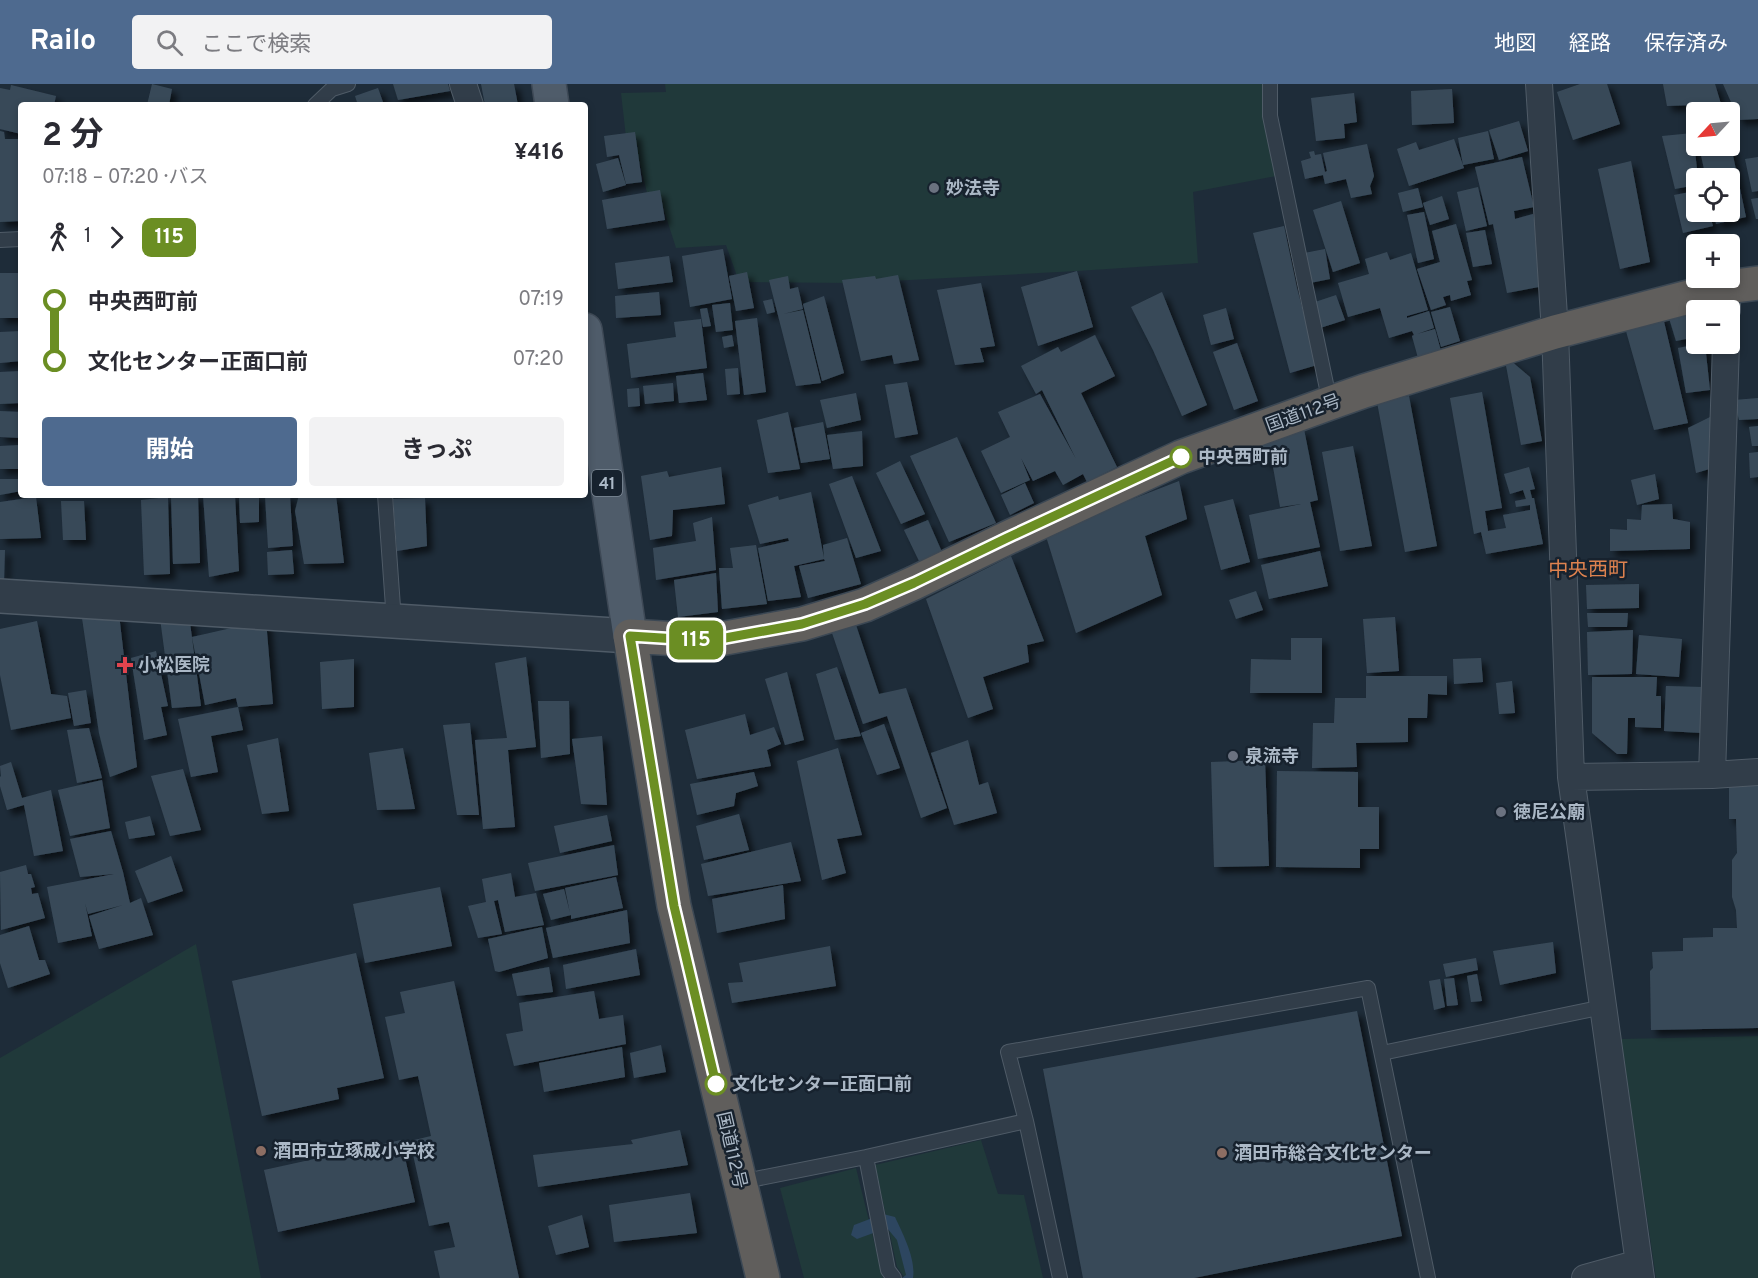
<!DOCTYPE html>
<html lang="ja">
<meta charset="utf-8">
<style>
:root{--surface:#fff;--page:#f2f2f3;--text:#2b2b33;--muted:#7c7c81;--accent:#4e6a8f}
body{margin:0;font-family:Overpass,"Noto Sans JP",sans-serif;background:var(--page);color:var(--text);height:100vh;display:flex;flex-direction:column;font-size:22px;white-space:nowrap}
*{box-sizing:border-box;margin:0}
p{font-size:20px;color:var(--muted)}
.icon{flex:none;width:33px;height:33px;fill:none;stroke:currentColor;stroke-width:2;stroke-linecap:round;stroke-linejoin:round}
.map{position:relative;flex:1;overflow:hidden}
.details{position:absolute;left:18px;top:18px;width:570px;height:396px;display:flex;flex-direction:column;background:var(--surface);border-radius:6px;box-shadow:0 3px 9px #0003}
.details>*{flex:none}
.badge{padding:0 12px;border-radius:9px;font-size:21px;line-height:39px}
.needle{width:39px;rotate:244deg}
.fabs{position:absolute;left:1686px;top:18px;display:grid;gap:12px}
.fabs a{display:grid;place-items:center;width:54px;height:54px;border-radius:6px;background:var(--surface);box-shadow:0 3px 9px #0003;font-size:30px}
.map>.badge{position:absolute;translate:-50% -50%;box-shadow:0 0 0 3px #fff}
.legs{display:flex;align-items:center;gap:9px;height:66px;padding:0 24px;font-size:20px}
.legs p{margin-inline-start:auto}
.overview{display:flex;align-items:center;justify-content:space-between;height:102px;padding:0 24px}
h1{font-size:33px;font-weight:700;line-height:45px}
.primary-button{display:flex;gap:12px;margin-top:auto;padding:12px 24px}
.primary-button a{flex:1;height:69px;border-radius:6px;background:var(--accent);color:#fff;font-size:24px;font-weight:700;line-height:69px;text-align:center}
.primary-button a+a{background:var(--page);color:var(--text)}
ul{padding:0 24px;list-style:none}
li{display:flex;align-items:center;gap:21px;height:60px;font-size:22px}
li i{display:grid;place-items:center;width:9px;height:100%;margin:0 8px;background:currentColor}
li i::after{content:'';width:15px;height:15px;margin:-8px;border:4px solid;border-radius:50%;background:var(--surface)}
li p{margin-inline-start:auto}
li:first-child i{background:linear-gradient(#0000 50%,currentColor 0)}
li:last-child i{background:linear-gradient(currentColor 50%,#0000 0)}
header{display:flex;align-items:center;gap:36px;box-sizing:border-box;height:84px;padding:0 30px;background:var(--accent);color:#fff}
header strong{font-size:28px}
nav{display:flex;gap:33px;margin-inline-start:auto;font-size:21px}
.search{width:420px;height:54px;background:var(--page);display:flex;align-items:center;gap:15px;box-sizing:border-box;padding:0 21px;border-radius:6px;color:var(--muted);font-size:22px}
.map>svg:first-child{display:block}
</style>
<header>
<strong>Railo</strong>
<div class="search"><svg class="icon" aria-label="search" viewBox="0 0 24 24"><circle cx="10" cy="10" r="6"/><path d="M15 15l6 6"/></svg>ここで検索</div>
<nav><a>地図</a><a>経路</a><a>保存済み</a></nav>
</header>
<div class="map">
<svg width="1758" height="1194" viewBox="0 0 1758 1194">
<defs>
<filter id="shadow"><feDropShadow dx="5.5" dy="5.5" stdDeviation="3" flood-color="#0009"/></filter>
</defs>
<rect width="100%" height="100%" fill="#1e2c39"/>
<path fill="#20393a" d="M665,0h601l10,92 -83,16 5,71 -121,8 -224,12 -114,-1 -13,-37 -50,3 -15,-47h-12l-12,-49 -9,3 -7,-62 45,-1z
M196,860l65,334h-261v-220z
M1758,952v242h-102l-35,-239z
M981,1056l17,54 26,1 19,83h-138l-8,-11 -22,-102z
M856,1084l27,110h-79l-24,-90z"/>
<path fill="#2d4660" d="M883,1130l12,3c8,17 21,42 18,61h-11l4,-3 -9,-35 -10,-12 -30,11 -6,-4 3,-10z"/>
<path fill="#394a59" filter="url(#shadow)" d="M152,0l20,5 -3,16h-22z
M393,0h55l2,7 -52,9z
M481,0h33l4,21h-33z
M1580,0h27l13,40 -47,16 -16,-48z
M1663,0h52l6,20 -54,2z
M1723,0h35v35l-19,1z
M11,1l45,11 -2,9h-33v29l-21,-5v-41l10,2z
M378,4l6,17h-26l-3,-9z
M1452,5l2,34 -42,2 -1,-34z
M1354,9l3,29 -13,2 1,14 -29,3 -5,-43z
M1519,37l9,30 -29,9 -10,-30z
M0,47l4,1 1,7h14l2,10v72l-21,1z
M1488,47l6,28 -31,6 -5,-27z
M635,48l7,50 -16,2 -7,-29 -12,2 -3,-21z
M1693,49l5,45h-2v7l-21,4 -13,-53z
M1454,55l10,29 -55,18 -12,-37 19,-7 3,8z
M1367,60l7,32 -4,10 2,8 -21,4 -5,-19 -21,5 -2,-9 -18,4 -4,-18 10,-3 -2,-6 5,-1 1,4 6,-1 4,18 2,-1 -4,-18z
M1699,62h32l15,71 -30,7 -2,-12h16v-34h-24z
M1522,73l12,50 -20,4 1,8 18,-5 4,23 -2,2 9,47 -37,7 -14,-69 -4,1 -14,-58z
M1758,73v34l-6,1 -7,-33z
M618,74l8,27 -23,7 -7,-28z
M1631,77l19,101 -30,7 -22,-100z
M1478,103l9,39 -21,5 -9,-39z
M1418,104l5,19 -20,5 -5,-19z
M660,106l5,30 -58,9 -5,-29z
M1696,107v21h13l4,14 -30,7 -9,-38z
M1442,112l7,23 -19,6 -7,-22z
M1758,114v21h-2l-5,-20z
M1341,117l19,62 -27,9 -20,-62z
M1424,128l10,47 -16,4 -11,-48z
M1456,140l16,56 -5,1 4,14 -20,6 -1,-6 -7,2 3,8 -15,5 -14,-41 23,-7 -8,-31z
M1284,142l13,62 20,77 -27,8 -37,-140z
M1485,146l7,34 -19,3 -7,-34z
M723,165l9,50 -42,8 -8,-51z
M1325,165l5,30 -25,5 -6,-30z
M1387,168l3,8 21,-7 17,57 -21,6v2l22,-7 5,17 -17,6 18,-5 6,22 -23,7 -6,-22 2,-1 -2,-4 -23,7 -9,-30 -32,9 -10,-34 31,-9 -4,-15z
M669,172l4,26 -55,7 -3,-26z
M1077,187l16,56 -55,19 -17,-59z
M747,188l7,36 -18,3 -7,-35z
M0,189h21v45h-21z
M898,191l21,85 -25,4 -2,-9 -31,6 -19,-81 33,-4 1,3z
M788,192l2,13 8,-2 5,22 -20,5 20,-4 18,73 -25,3 -27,-106z
M981,199l14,63 -15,2 4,14 -29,3 -18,-75z
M659,208l2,23 -45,3 -1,-22z
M1162,208l45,113 -25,11 -29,-66 -22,-43z
M1336,211l9,25 -28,9 -8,-25z
M824,212l20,77 -22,8 -19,-77z
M772,215l3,13 -8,2 -4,-13z
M730,219l3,27 -17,2 -4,-27z
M1710,220l1,6h-15v27l-20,4 -7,-23z
M1450,223l10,34 -19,6 -10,-35z
M707,224l4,18 -8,1 -3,-18z
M1226,224l8,31 -23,6 -8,-30z
M1662,229l26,110 -34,7 -30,-106z
M757,234l9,74 -22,3 -9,-74z
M701,235l6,49 -76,10 -4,-34 49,-7 -2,-15z
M21,247v30l-21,2v-31z
M732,251l2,11 -10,2 -2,-11z
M1095,251l20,41 -34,17 36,74 -30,15 -4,-8 -20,11 -8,-14 -22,10 -12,-23 9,22 -29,13 -20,-42 29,-14 -12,-25 42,-18 36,65 -34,-69 -6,4 -15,-28 37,-19 3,5z
M1237,259l21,58 -24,9 -21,-58z
M1699,260h6l5,46 -24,3 -8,-45z
M1504,271l26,22 12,64 -21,4z
M738,284l2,26 -13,1 -2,-26z
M21,287v32l-21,1v-32z
M703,289l4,27 -28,3 -3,-27z
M907,298l11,52 -23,4 -10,-53z
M673,299l1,18 -29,3 -2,-18z
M639,304l1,18 -12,1 -1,-18z
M1482,308l20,116 -17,3 3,20 18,-3 -3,-13 27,-5v-5l-14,2 -1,-6 11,-2 -3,-9 -13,4 -6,-20 25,-7 6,22 -5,1 2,8h2l9,46 -57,10 -5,-22 -7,2 -24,-136z
M856,309l5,27 -34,8 -7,-28z
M1409,312l28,150 -32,6 -28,-150z
M1758,314v21l-19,1 -5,-20z
M0,327l21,1v26l-21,-1z
M788,328l12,57 -32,4 -11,-53z
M1710,333l6,50 -20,6 -8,-45z
M823,338l7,37 -29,4 -7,-35z
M1758,342v20h-6l-3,-19z
M1304,345l14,71 -8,2 10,45 -62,12 -9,-44 52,-11 -21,3 -8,-46 -7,1 -5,-24z
M862,347l1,35 -30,3 -6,-34z
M957,353l39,86 -47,19 -39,-86z
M21,361v24h-21v-23z
M1353,362l19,100 -32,5 -18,-99z
M1758,368v25l-8,1 -1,-25z
M900,377l25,53 -24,10 -25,-51z
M721,383l4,37 -52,6 -1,26 -22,4 -9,-64 26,-5 2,6z
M1655,390l4,25 -22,6 -6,-25z
M852,392l29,75 -25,7 -27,-74z
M0,395h21v12l-21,4z
M1179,397l8,38 -42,17 17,59 -86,38 -31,-100z
M1025,399l9,20 -24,12 -9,-20z
M811,408l13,66 -1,-13 24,-7 14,46 -53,14 -9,-32 26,-5 -1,-2 -30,7 7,31 -33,4 -10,-53 31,-7 -1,-3 -28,6 -12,-39 30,-9 1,4z
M171,411h27l2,68 -27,1z
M203,411h32l4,76 -30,6z
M239,411h20v27l-19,1z
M265,411h25l3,51 -25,2z
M299,411h37l8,68 -40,1 -9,-53z
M36,413l5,41 -41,1v-37z
M168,413l2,77 -26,1 -3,-75z
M425,414l2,48 -30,5 -4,-52z
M1233,415l17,63 -29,8 -17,-64z
M61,417h23l2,39h-23z
M1672,420l1,15 17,3v27l-80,2v-22l17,1v-11l14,1 1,-15z
M712,433l4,53 -60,10 -3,-32 43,-7 -3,-18z
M928,436l14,32 -23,9 -15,-31z
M756,461l11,59 -45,5 -3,-41h14l-3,-20z
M0,466h5l-1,30 -4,-1z
M292,466l2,24 -26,1 -1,-23z
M1320,467l8,35 -59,13 -8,-34z
M1011,472l33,85 -17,4 2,17 -46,15 10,32 -25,9 -42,-119z
M716,489l2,39 -40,5 -4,-37z
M1639,500v24l-52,1 -1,-24z
M1256,507l7,19 -27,9 -7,-19z
M1587,529h41l-1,14h-39z
M119,530l18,153 -27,10 -11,-44 -17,-115z
M189,531l12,91 -29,2 -12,-90z
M1395,533l4,54 -32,2 -4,-54z
M266,536l7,84 -35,3 -2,-9 -31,7 -13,-68z
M37,537l14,73 16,2 4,22 -60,12 -11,-55v-46z
M855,538l24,72 27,-6 41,120 -26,10 -34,-102 -24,8 -32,-94z
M1633,546l-1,44 -44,1 -1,-43z
M1639,551l43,4 -3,38 -43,-3z
M1291,554h31v55h-72l1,-34 40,1z
M156,567l12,55 -7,1 6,28 -23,5 -13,-82z
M526,573l10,90 -28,3 7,77 -32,2 -8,-89 32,-2 -12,-75z
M1481,574l2,24 -29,2 -1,-25z
M354,575v48l-32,2 -2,-47z
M837,583l24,69 -26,4 -19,-66z
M787,588l17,68 -19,5 -20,-66z
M1366,592h81v19l-19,-1 -1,24h-19v24l-52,1 1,24 -45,1 1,-45h21l1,-25h31z
M1592,593h65l-1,19h5v32l-26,-1v-9h-7l-1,36h-10l-25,-21z
M1512,597l3,32 -16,1 -3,-31z
M1666,602l37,1 -1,46 -38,-2z
M86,606l5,33 -17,3 -6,-33z
M538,617h31l1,53 -29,4z
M238,623l5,23 -32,6 7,36 -27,5 -13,-58z
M745,630l5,21 24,-8 7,17 -14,6 4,16 -74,13 -12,-49z
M470,639l9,92h-22l-14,-90z
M884,640l16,44 -23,7 -16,-42z
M89,644l13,50 -25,5 -10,-53z
M602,652l5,69 -26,-1 -9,-65z
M278,654l11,73 -27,3 -15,-69z
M968,656l11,45 9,-3 9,31 -43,12 -23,-72z
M403,664l12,61 -38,1 -8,-57z
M838,664l24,87 -25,4 9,34 -24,7 -25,-119z
M1265,676l4,106 -55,1 -3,-105z
M11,678l11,36 29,-8 12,61 -29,5 -10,-51 -17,5 -7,-24v-9l1,-1 -1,-10z
M183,685l18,61 -31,6 -19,-60z
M1277,687l81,1v35h21v42h-19v19l-84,-1z
M754,688l4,14 -22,7 -2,13 -37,9 -7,-31z
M102,696l8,48 -40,8 -12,-46z
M1729,701h29v243l-107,2 -1,-59 3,-3 -1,-16 31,-1v-13l30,-1v-9h24l-1,-18 -4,-13v-37l5,-7 -1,-34h-7z
M739,730l10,36 -45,10 -8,-34z
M607,731l5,26 -52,12 -6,-27z
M150,732l5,19 -26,4 -4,-17z
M111,747l12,41 7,31 11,-5 12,37 -54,14 -10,-33 34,-11 -35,9 -3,-11 7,33 -34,7 -11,-56 67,-13 -34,3 -10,-38z
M791,758l10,39 -93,15 -7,-32z
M614,761l4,30 -83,16 -7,-28z
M171,772l12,35 -35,12 -13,-32z
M26,781l2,9h3l4,13 -4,1 1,6 6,-1 7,25 -44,12 -1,-58z
M511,789l4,24 21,-4 8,32 -39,7 -7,-32 -4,1 8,33 -24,4 -10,-32 18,-4 -4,-23z
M616,793l7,31 -52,11v-4l-20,5 -8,-26 21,-5 6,24 -5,-25z
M783,801l2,34 -68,14 -5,-34z
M440,803l12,59 -87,17 -12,-59z
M627,826l3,33 -77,15 -7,-30z
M29,842l10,34h6l5,14 -42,14 -8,-25v-28z
M542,843l6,31 -49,14 -4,-1 -7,-32z
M1553,858l3,31 -56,12 -7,-34z
M830,862l6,40 -104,17 -4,-20 15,-1 -4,-19z
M636,865l4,26 -74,14 -3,-24z
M356,869l28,125 -47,10 2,11 -77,17 -30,-135z
M1476,874l2,12 -32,7 -3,-13z
M549,883l4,25 -36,4 -5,-22z
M1477,890l5,27 -11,1 -4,-26z
M1454,894l4,27 -11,1 -3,-27z
M1440,895l5,28 -11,3 -5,-29z
M454,897l65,297h-79l-6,-27 21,-4 -6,-25 -20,4 -19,-85 21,-5 -13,-60 -19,4 -14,-63 20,-4 -5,-21z
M594,907l5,28 24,-4 3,29 -112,22 -8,-32 17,-3 -4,-28z
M1357,927l45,225 -208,42h-111l-40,-209z
M661,961l5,27 -32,6 -4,-25z
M622,963l3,30 -81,15 -5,-29z
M680,1046l8,35 -150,22 -5,-32 100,-11 -2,-4z
M401,1056l14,62 -137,30 -14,-62z
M690,1109l7,40 -83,9 -5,-37z
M582,1131l7,32 -33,8 -8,-29z"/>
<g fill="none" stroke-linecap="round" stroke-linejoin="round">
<g stroke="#4f5b67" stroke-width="16">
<path id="service" d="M1270,0v32l60,287
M315,21l17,-16 16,-5
M0,156l21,-1
M385,411l9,126
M1382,969l221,-46
M1026,1037l34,157
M866,1073l22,113 6,8
M740,1098l126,-25 160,-36 -18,-69 360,-64 60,290"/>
</g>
<g stroke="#4f5b67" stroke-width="28">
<path id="minor" d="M463,0l7,21
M1539,0l16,248 16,445 70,501
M1727,226v-23
M1712,691l14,-431
M1571,693l141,-2 46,-3
M1585,1194l54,-15"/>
</g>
<g stroke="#4f5b67" stroke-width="36">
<path id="tertiary" d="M0,512l630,40"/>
</g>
<g stroke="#3e4956" stroke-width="36">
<path id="primary" d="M549,0l3,21
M585,246l45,306"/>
</g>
<g stroke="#3c4854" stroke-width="36">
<path id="trunk" d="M763,1194l-89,-372 -44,-270 79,5 93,-17 63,-19 49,-22 93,-45 174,-81 149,-54 34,-12 191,-59 172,-45 31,-4"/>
</g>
<use href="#service" stroke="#313d49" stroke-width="14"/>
<use href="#minor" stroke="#313d49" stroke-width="26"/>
<use href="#tertiary" stroke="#313d49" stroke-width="33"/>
<use href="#primary" stroke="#4f5c6a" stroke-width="33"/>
<use href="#trunk" stroke="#605e5c" stroke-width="33"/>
</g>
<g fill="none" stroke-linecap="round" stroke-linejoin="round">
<g stroke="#fff" stroke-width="14">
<path id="line-1" d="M716,1000l-42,-178 -44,-270 79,5 93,-17 63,-20 49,-21 93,-45 174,-81"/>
</g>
<use href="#line-1" stroke="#6b8e23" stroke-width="9"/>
</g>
<g fill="#6b7280" stroke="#17222e" stroke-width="2">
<circle cx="934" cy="104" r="6"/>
<circle cx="1233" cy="672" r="6"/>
<circle cx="1501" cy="728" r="6"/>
</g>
<g fill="#fff" stroke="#6b8e23" stroke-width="3">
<circle cx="1181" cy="373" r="10"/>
<circle cx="716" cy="1000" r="10"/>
</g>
<path fill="#e0444e" stroke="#17222e" stroke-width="2" d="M122 572h6v6h6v6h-6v6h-6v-6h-6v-6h6z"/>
<g fill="#8d6e63" stroke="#17222e" stroke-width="2">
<circle cx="261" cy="1067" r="6"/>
<circle cx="1222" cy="1069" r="6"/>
</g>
<g text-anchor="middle" stroke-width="5" stroke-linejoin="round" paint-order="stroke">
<rect fill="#17222e" stroke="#7f8b98" stroke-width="1.5" x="592" y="386" width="30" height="26" rx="4.5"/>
<g font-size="16" font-weight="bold" fill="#abb8c6">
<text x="607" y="405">41</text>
</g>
<g font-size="18" font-weight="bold" fill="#abb8c6" stroke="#17222e" text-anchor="start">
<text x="946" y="110">妙法寺</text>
<text x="138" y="587">小松医院</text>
<text x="1245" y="678">泉流寺</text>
<text x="1513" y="734">徳尼公廟</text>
<text x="273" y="1073">酒田市立琢成小学校</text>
<text x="1234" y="1075">酒田市総合文化センター</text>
</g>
<g font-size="18" fill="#abb8c6" stroke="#17222e">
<text transform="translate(1303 329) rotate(-20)" y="6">国道112号</text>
<text transform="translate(732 1066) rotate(77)" y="6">国道112号</text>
</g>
<g font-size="18" font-weight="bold" fill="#abb8c6" stroke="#17222e" text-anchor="start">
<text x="1198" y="379">中央西町前</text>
<text x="732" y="1006">文化センター正面口前</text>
</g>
<g font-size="20" fill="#de824f" stroke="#17222e">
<text x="1588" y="492">中央西町</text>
</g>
</g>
</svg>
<div class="fabs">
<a><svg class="needle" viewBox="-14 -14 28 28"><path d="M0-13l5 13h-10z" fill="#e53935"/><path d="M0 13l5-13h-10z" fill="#7c7c81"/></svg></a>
<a><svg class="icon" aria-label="locate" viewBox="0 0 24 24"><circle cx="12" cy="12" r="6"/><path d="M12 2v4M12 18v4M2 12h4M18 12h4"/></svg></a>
<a>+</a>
<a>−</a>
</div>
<b class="badge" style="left:696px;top:556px;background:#6b8e23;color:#fff">115</b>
<section class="details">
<div class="overview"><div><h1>2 分</h1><p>07:18 – 07:20 · バス</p></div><b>¥416</b></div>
<div class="legs"><svg class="icon" aria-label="walk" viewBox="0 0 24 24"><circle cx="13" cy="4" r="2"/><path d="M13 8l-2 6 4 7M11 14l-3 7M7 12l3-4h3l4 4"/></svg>1<svg class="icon" aria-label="forward" viewBox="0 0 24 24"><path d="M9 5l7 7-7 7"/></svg><b class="badge" style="background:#6b8e23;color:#fff">115</b></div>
<ul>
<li><i style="color:#6b8e23"></i><b>中央西町前</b><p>07:19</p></li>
<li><i style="color:#6b8e23"></i><b>文化センター正面口前</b><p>07:20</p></li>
</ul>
<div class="primary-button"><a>開始</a><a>きっぷ</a></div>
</section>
</div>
